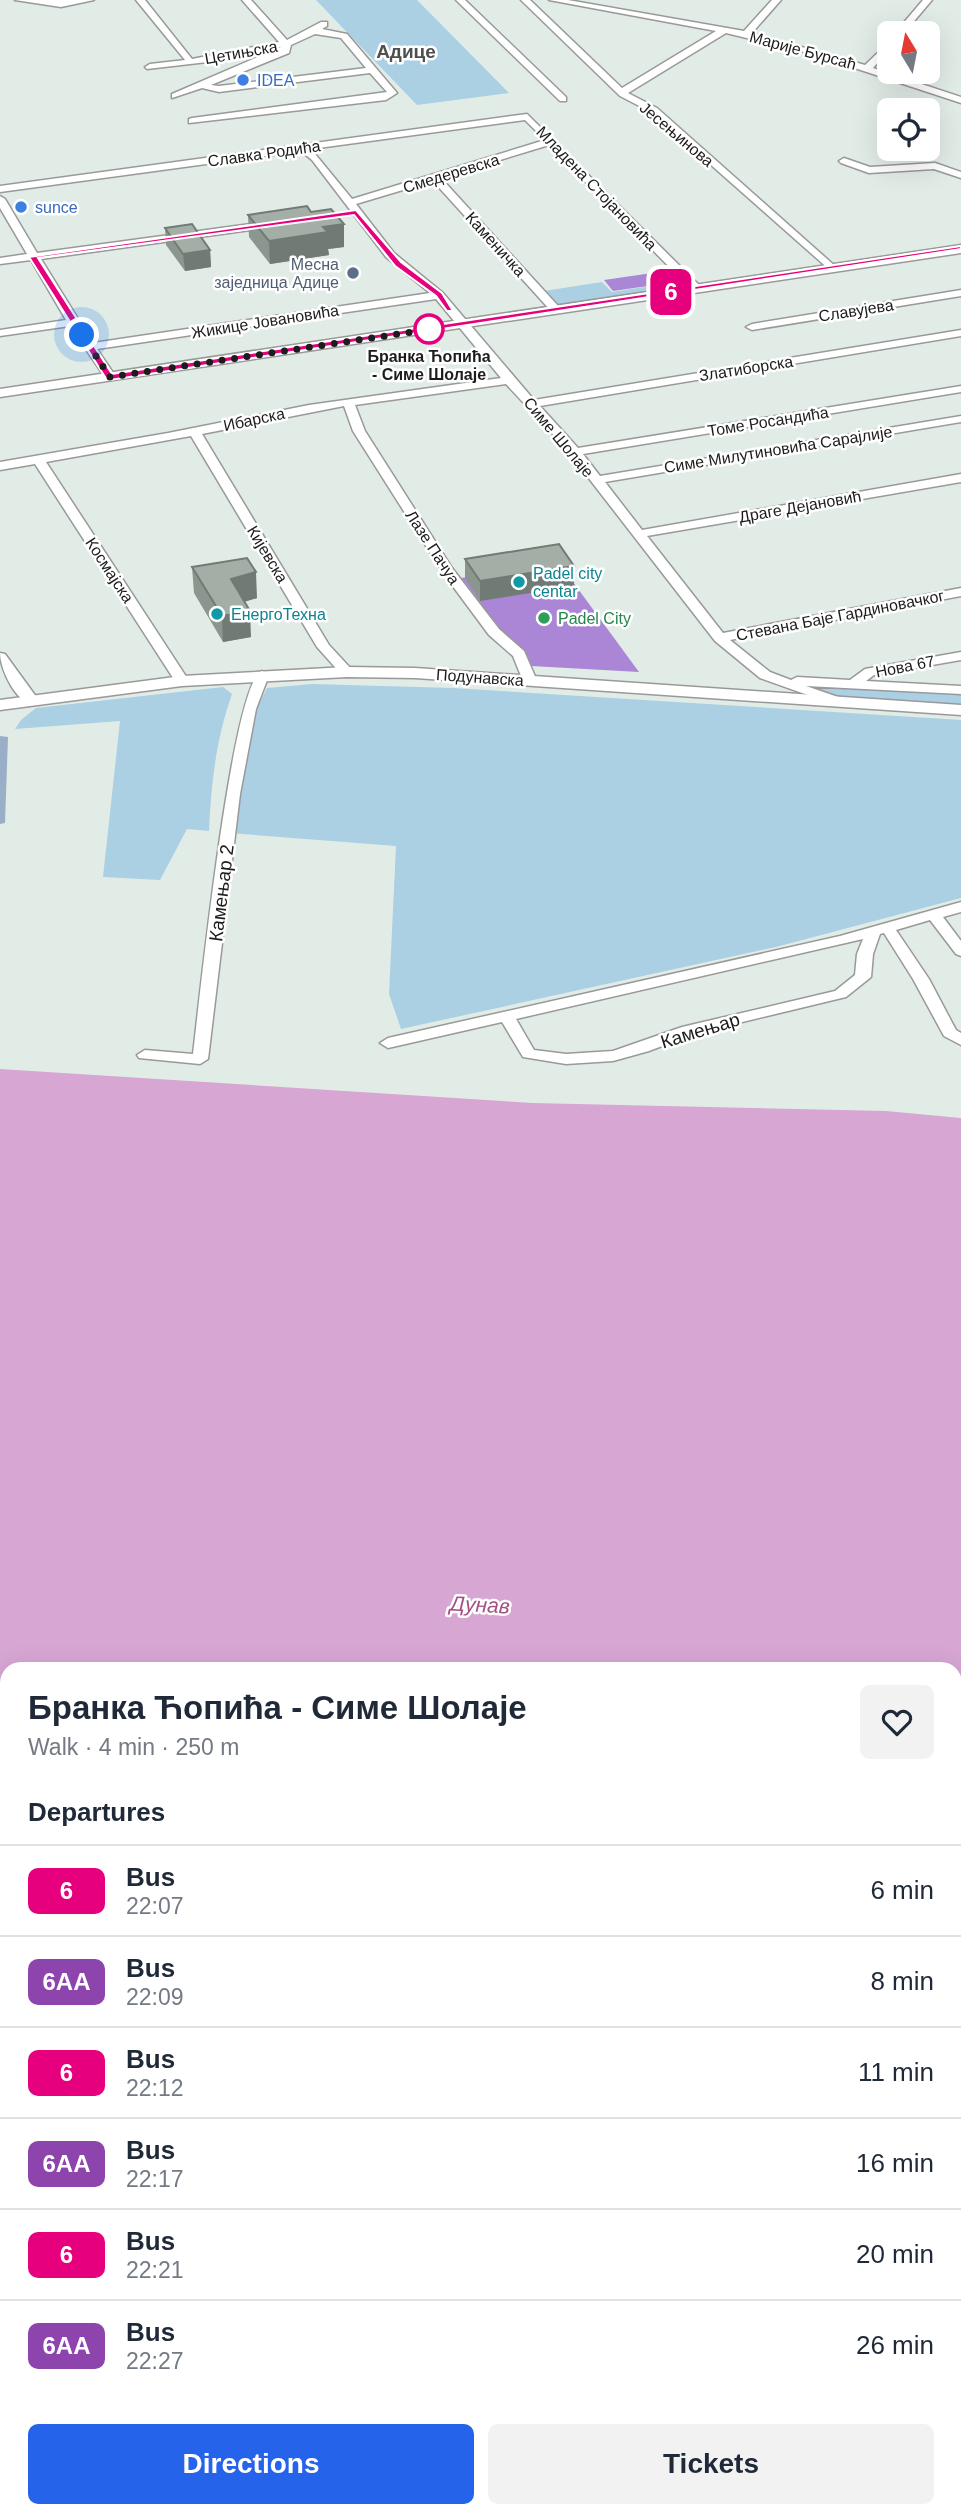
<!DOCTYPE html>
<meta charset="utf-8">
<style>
:root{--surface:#fff;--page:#f2f2f3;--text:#1f2937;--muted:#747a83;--line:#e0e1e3;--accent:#2563eb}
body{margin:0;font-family:Arial,sans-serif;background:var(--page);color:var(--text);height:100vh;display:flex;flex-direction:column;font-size:26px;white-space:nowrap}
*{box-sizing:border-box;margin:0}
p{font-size:23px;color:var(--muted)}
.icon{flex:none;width:38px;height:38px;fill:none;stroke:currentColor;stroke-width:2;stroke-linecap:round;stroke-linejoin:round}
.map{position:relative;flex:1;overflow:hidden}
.details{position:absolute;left:0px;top:1662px;width:962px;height:856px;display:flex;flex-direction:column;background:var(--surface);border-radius:21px 21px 0 0;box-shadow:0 7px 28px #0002}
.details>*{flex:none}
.badge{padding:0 14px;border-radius:10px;font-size:24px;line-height:46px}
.needle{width:46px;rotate:350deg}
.tools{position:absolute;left:877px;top:21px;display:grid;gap:14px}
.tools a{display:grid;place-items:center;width:63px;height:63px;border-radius:10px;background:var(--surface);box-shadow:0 7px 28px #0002;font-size:35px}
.you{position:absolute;width:35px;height:35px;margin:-18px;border:5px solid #fff;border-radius:50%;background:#1a73e8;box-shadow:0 0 0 10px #1a73e833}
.map>.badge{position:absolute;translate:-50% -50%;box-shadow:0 0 0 4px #fff}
h2{padding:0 28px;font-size:26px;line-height:63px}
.round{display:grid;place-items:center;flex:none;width:74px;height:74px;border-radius:10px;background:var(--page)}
.headline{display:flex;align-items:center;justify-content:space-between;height:119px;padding:0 28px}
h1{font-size:33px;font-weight:600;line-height:52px}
.primary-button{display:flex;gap:14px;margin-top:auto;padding:14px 28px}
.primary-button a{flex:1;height:80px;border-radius:10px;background:var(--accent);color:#fff;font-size:28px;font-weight:600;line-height:80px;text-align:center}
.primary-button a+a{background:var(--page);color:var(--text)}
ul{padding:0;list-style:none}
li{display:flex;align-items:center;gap:21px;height:91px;padding:0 28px;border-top:2px solid var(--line)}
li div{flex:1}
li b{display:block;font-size:26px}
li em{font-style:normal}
li .badge{min-width:77px;font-weight:700;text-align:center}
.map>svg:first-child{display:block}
</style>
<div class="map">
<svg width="961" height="2518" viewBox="0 0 961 2518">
<rect width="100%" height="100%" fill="#e2ece7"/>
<path fill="#abcfe3" d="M316,0h101l92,93 -92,12z
M684,281l7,6 -131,20 -16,-16 58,-9 10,10z
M312,684l141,4 508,32v178l-185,49 -375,82 -12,-35 7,-148 -167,-13 22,-114 16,-31z
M795,684l166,10v12l-136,-10z
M223,687l9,7c-16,45 -21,90 -23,137l-22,-2 -27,51 -57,-3 17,-156 -105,8 6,-9 15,-12z"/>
<path fill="#9aaec8" d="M0,736l8,1 -3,86 -5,1z
M0,2341h7v170h949v-81l5,1v87h-961z"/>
<path fill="#ac86d6" d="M652,273l10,11 -49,7 -9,-11z
M559,563l80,109 -108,-6 -7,-14 -24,-22 -39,-52z"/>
<path fill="#d7a6d3" d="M0,1069l533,34 353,8 75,7v1313l-5,-1v-760h-949v671h-7z"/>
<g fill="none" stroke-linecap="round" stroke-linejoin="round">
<g stroke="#999" stroke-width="3">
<path id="minor" d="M15,0h79l-33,7z
M136,0h9l47,59 87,-17 -37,-42h9l36,40 34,-18h6v4l-5,3 25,5 50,59 -11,7 -197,23v-4l3,-1 195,-26 -17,-19 -151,19 -17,-4 -30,10v-4l109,-47 -65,14 -69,8 -2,-2 5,-3 35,-4zM315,34l26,4 25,30 -147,18 -8,-1 78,-32 2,-8z
M456,0h9l101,97v4h-6z
M521,0h9l92,88 94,-57 -167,-31h19l176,31 28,-31h9l-29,33 113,32 24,-23v8l-16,18 88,29v6l-149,-49 -86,-21 -98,60 29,15 178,158v4l-4,1 -180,-159 -31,-16z
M923,0h9l-28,33h-9z
M527,114l173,172v4h-8l-143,-145 -108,33 119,130v4h-8l-119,-131 -77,23 38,49 49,40 91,107 427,-70v6l-421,70 38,42 383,-62v6l-378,62 17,22 361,-60v6l-356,60 37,48 319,-56v8l-314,54 76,97 238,-45v8l-231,44 40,32 21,8 6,-3 53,3 15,-11 96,-17v8l-87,15 -8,6 95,5v8l-155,-8 32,11 2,3 -7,4 -73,-26 -45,-37 -152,-196 -57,-61 -151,21 10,26 87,137 47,61 25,22 13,30 -7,4 -7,-4 -10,-25 -24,-21 -46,-62 -90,-142 -9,-25 -142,28 127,211 25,27 -7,4 -5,-1 -25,-28 -126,-211 -145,26 143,219 -7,4 -7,-4 -140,-217 -35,6v-8l168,-29 141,-28 192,-27 -65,-79 -339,50 19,28 -10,2 -36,-53 -70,10v-6l66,-10 -35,-60 -31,4v-6l27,-4 -27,-46v-12l5,3 32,54 236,-32 5,3 -5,3 -232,32 52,84 337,-50 -44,-36 -74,-97 -11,-9 -301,41v-6zM525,120l20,20 -193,59 -41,-50z
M844,158l26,9 65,-4 26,9v6l-27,-9 -65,4 -28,-10 -2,-2z
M961,290v6l-209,34 -6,-3 6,-3z
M0,653l5,1 32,44v6c-20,3 -37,-35 -37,-51z
M262,671l7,4 -13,34 -16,85 -32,265 -8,5 -61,-6 -2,-3 8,-5 48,4c6,-48 39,-374 69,-383z
M961,902v10l-18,5 18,24v15l-5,-2 -26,-34 -34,10 33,49 27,51 5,3v12l-17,-9 -31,-57 -29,-46 -4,1 -7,20 -2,23 -25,20 -153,37 -44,17 -36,10 -47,3 -43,-7 -21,-35 -114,26 -8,-5 8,-5 452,-102zM863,939l-6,15 -2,21 -20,16 -153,36 -69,24 -47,3 -32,-4 -18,-31z"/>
</g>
<g stroke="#999" stroke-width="3">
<path id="tertiary" d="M961,245v8l-961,144v-8z
M347,667l68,1 546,37v10l-546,-37 -68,-1 -165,9 -182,24v-10l182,-24z"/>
</g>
<use href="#minor" fill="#fff" fill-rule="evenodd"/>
<use href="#tertiary" fill="#fff" fill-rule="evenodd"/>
</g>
<path fill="#8b968f" d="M248,215l96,32 -16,2 1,6 -59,9 -21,-27z
M165,228l45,22 1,17 -26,4 -19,-26z
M465,559l109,27 -94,15 -15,-23z
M192,567l65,31 -13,4 7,35 -28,5 -29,-49z"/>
<path fill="#717a74" d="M344,224v23l-16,2 1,6 -59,9 -1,-23 54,-14z
M210,250l1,17 -26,4 -2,-17z
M574,566v20l-94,15v-20z
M256,572l1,26 -24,7 -2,-26z
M250,611l1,26 -28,5 -1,-26z"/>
<path fill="#a2aea6" stroke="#717a74" stroke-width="2" d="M307,206l4,6 20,-3 13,15 -21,3 5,5 -59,9 -21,-26z
M192,224l18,26 -27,4 -18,-26z
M559,544l15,22 -94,15 -15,-22z
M247,558l9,14 -25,7 19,32 -28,5 -30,-49z"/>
<path fill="#e6007e" stroke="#fff" stroke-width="2" d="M356,210l45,52 41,31 11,18h-6l-11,-15 -41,-30 -41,-51 -316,43 74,116 849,-128v3l-851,131 -5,-3 -76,-120z"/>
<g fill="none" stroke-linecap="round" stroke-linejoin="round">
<path stroke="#1c1c1c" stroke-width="7" stroke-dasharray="0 12.6" d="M82,335l28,42 322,-48h-3"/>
</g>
<g fill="#3f7fe0" stroke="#fff" stroke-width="2.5">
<circle cx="243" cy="80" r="7"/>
<circle cx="21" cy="207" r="7"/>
</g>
<circle fill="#5c6f8a" stroke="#fff" stroke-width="2.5" cx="353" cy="273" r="7"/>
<circle fill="#fff" stroke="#e6007e" stroke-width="3.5" cx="429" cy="329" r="14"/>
<g fill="#0f9aa8" stroke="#fff" stroke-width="2.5">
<circle cx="519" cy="582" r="7"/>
<circle cx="217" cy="614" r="7"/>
</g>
<circle fill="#2e9e5b" stroke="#fff" stroke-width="2.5" cx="544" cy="618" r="7"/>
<g text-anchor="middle" stroke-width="5" stroke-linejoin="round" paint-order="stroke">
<g font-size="16" fill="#1c1c1c" stroke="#fff">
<text transform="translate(803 50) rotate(15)" y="6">Марије Бурсаћ</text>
<text transform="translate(241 52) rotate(-10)" y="6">Цетињска</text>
<text transform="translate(677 134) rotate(40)" y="6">Јесењинова</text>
<text transform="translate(264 153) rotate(-8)" y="6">Славка Родића</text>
<text transform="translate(451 173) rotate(-17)" y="6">Смедеревска</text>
<text transform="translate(597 188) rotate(46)" y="6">Младена Стојановића</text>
<text transform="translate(496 244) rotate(48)" y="6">Каменичка</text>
<text transform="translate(856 310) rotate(-9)" y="6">Славујева</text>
<text transform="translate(265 321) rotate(-9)" y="6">Жикице Јовановића</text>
<text transform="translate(746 368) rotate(-9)" y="6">Златиборска</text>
<text transform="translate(254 419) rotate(-12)" y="6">Ибарска</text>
<text transform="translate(768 421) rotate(-9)" y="6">Томе Росандића</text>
<text transform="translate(559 437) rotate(50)" y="6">Симе Шолаје</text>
<text transform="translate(778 449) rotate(-9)" y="6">Симе Милутиновића Сарајлије</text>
<text transform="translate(800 506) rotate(-10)" y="6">Драге Дејановић</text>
<text transform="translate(433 547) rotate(57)" y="6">Лазе Пачуа</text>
<text transform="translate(268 554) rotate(59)" y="6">Кијевска</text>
<text transform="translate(110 570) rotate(57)" y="6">Космајска</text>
<text transform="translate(840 615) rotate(-11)" y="6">Стевана Баје Гардиновачког</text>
<text transform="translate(905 666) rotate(-11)" y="6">Нова 67</text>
<text transform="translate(480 677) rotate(4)" y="6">Подунавска</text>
</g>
<g font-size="16" fill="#366cbe" stroke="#fff" text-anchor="start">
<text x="257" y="86">IDEA</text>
<text x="35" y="213">sunce</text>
</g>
<g font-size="16" fill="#4e5e75" stroke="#fff" text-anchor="end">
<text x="339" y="270">Месна<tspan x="339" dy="18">заједница Адице</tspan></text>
</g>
<g font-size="16" font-weight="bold" fill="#1c1c1c" stroke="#fff">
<text x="429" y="362">Бранка Ћопића<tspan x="429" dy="18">- Симе Шолаје</tspan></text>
</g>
<g font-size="16" fill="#0d838f" stroke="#fff" text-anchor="start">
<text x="533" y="579">Padel city<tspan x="533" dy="18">centar</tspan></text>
<text x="231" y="620">ЕнергоТехна</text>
</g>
<g font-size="16" fill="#27864d" stroke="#fff" text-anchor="start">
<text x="558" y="624">Padel City</text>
</g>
<g font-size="19" font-weight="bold" fill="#4f4f4f" stroke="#fff">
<text x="406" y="58">Адице</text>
</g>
<g font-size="19" fill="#1c1c1c" stroke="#fff">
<text transform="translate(221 893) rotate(-83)" y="7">Камењар 2</text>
<text transform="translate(700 1030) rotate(-17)" y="7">Камењар</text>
</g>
<g font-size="21" font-style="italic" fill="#a35185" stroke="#fff">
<text transform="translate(480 1605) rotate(3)" y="7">Дунав</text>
</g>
</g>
</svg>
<div class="tools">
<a><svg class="needle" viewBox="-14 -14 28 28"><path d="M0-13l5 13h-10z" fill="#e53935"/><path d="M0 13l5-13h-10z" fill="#747a83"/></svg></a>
<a><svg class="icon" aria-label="locate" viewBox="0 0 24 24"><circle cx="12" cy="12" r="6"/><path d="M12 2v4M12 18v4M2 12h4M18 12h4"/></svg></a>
</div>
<div class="you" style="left:82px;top:335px"></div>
<b class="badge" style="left:671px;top:292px;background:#e6007e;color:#fff">6</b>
<section class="details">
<div class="headline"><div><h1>Бранка Ћопића - Симе Шолаје</h1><p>Walk · 4 min · 250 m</p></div><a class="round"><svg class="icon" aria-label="heart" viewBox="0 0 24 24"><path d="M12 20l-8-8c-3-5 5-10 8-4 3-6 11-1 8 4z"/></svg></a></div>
<h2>Departures</h2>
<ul>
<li><span class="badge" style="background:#e6007e;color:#fff">6</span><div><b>Bus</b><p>22:07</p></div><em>6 min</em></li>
<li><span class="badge" style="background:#8e44ad;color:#fff">6AA</span><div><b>Bus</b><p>22:09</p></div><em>8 min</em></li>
<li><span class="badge" style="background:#e6007e;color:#fff">6</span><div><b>Bus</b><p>22:12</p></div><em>11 min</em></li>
<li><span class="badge" style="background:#8e44ad;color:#fff">6AA</span><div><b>Bus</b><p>22:17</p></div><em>16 min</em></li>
<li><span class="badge" style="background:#e6007e;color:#fff">6</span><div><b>Bus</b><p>22:21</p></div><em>20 min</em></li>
<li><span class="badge" style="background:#8e44ad;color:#fff">6AA</span><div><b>Bus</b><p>22:27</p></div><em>26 min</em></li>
</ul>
<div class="primary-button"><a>Directions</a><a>Tickets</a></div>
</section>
</div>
